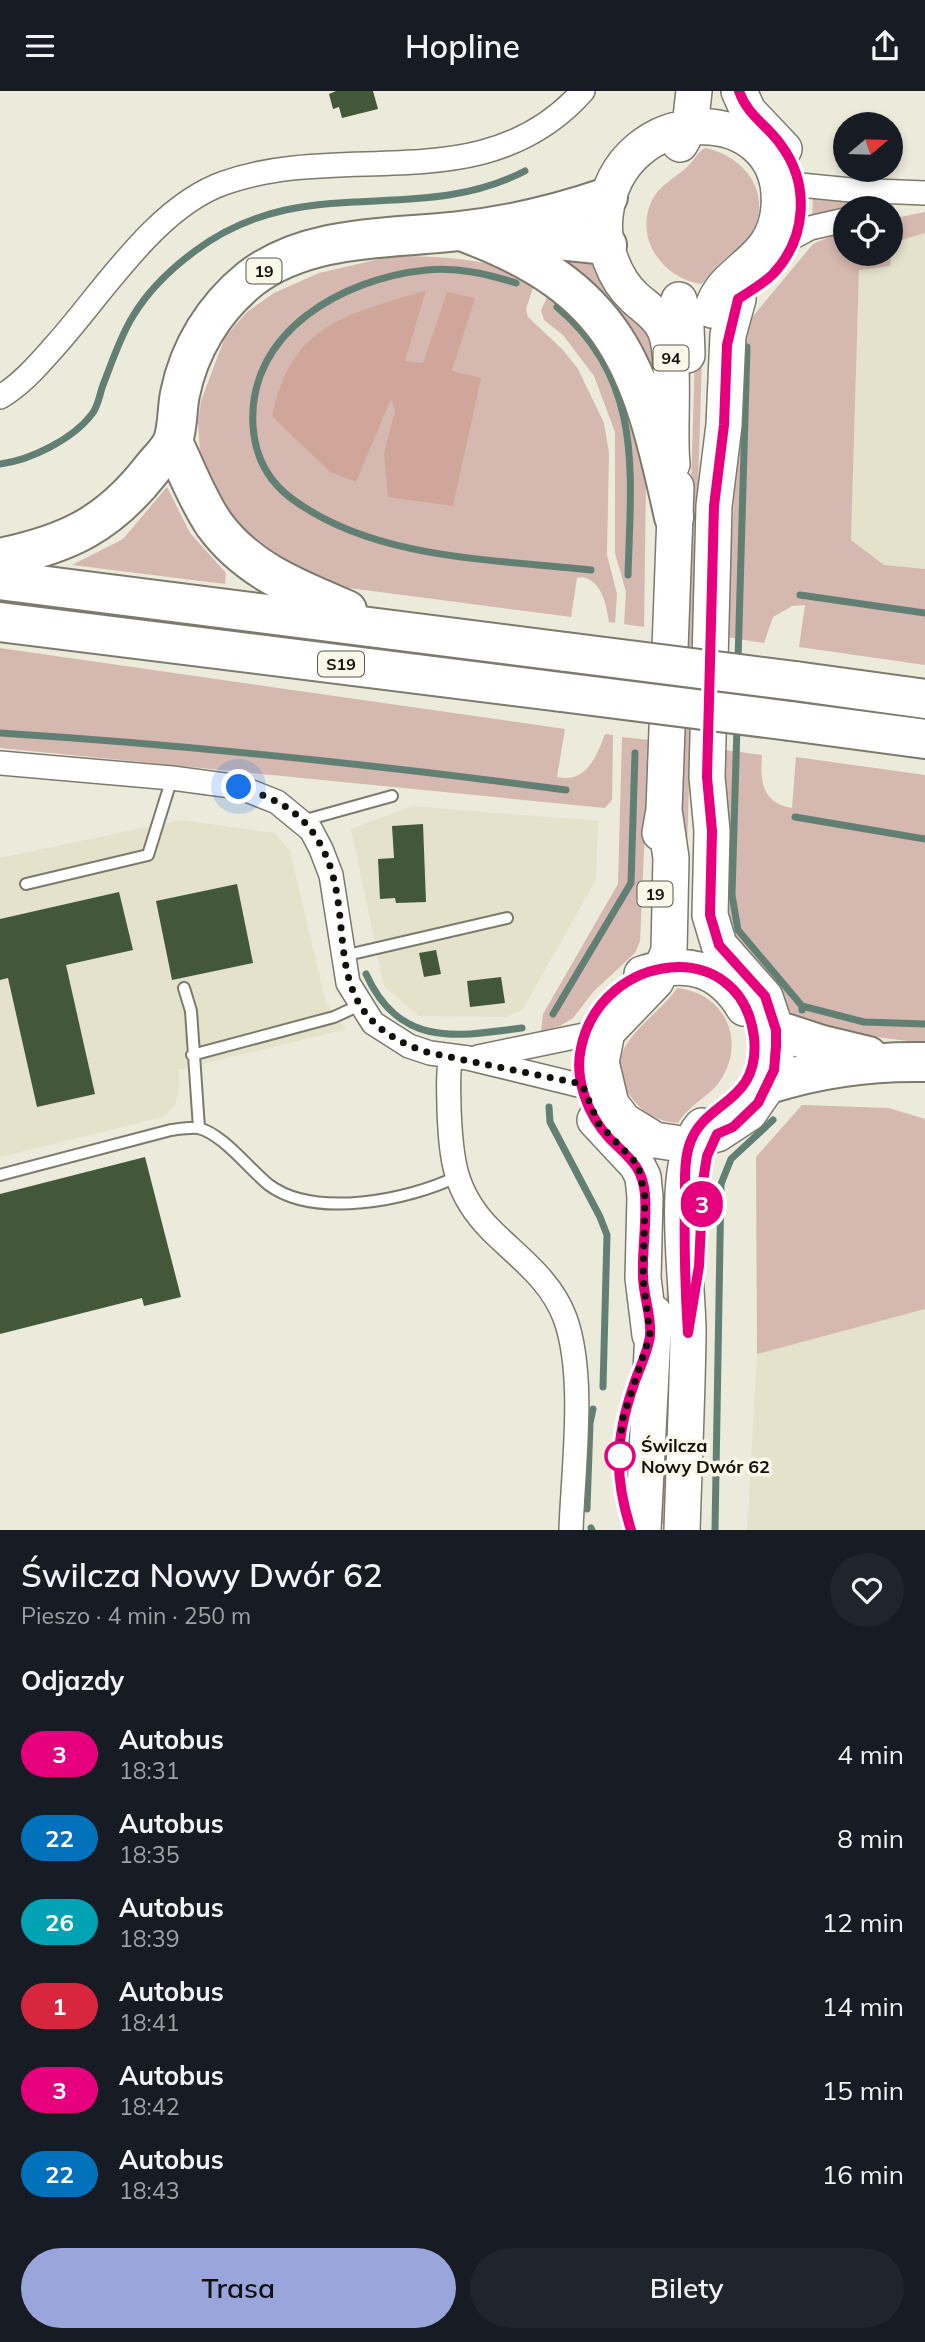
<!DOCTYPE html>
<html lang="pl">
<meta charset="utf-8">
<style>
:root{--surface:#171b24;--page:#20242c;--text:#f1f3f6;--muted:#9ea1a6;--accent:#9aa6db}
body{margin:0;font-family:Mulish,sans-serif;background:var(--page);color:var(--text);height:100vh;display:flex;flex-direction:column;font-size:26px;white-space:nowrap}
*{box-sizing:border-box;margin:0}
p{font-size:23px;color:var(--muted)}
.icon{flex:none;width:38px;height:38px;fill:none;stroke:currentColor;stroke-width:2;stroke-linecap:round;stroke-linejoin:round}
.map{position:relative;height:1439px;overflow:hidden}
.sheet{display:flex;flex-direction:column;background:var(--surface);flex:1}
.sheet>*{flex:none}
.badge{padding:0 14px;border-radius:23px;font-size:24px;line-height:46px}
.needle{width:46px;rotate:71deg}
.tools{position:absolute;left:833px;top:21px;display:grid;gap:14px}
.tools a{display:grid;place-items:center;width:70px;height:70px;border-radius:50%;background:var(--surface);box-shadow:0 4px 10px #0003;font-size:35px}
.you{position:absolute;width:35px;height:35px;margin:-18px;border:5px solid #fff;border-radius:50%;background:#1a73e8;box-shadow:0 0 0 10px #1a73e833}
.map>.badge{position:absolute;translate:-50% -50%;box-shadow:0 0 0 4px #fff}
h2{padding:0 21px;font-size:26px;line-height:63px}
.round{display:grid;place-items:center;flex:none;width:74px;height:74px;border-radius:37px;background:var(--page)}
.summary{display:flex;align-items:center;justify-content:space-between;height:119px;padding:0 21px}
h1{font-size:33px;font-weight:600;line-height:52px}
.button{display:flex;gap:14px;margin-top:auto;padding:14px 21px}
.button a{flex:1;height:80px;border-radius:42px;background:var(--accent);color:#111;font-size:28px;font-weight:600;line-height:80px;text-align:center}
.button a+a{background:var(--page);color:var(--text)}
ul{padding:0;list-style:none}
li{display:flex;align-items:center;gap:21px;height:84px;padding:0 21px}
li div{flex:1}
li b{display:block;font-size:26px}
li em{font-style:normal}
li .badge{min-width:77px;font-weight:700;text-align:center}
header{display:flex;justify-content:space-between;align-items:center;height:91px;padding:0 21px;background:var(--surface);font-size:32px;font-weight:600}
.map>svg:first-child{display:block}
</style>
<header><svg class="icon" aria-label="menu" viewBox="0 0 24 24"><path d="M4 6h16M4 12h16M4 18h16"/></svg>Hopline<svg class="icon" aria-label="share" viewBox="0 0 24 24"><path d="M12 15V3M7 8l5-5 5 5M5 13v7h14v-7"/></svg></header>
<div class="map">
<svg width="925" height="1439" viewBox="0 0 925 1439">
<rect width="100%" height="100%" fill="#eceadb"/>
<path fill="#e4e2cb" d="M925,142v336l-41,-4 -33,-25 8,-271 31,-3 2,-23z
M412,715l186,15 -2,59 -74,130 -16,7 -87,-1 -35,-30 -33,-157z
M180,729l95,13 15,18 36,152 20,26 -168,41 2,16 -5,19 -13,12 -162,40v-299z
M925,1218v221h-178l10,-176z"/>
<path fill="#d5b8b0" d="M705,57c40,8 69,46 46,86 -7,14 -21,19 -32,30 -7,6 -11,15 -18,20 -39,-6 -67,-46 -49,-84 8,-15 23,-22 35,-33 7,-6 11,-16 18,-19z
M813,108h52l3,4 -3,3 -53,9z
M925,121v21l-33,10 -2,23 -31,4 -8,270 33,25 41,4v96l-126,-18 6,-42 -13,1 -19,11 -9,26 -38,-6 18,-310 69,-83 32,-14v24h46v-35z
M593,160l56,75 12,63 -95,-124 1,-7z
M409,165c46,1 85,5 127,23l-10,30 2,8 35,33 15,19 26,54 5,30 -2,102 10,39 -2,29 -6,-1c-3,-18 -6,-39 -26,-45l-6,1 -6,39 -245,-32 -74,-40 -42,-61 -10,-31 -2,-31 3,-21 24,-64 22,-25 27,-19 45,-20 65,-15z
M552,196l66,73 28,120 -2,147 -20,-3 2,-32 -11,-39v-121l-21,-56 -31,-41 -19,-15 -3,-10z
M696,230l7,3 -19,625h-7z
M167,396l23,46 36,40 -1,11 -153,-19 51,-26z
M0,557l565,81 -8,48c29,7 40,-21 48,-43l8,1 -1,65 -7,8 -605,-60z
M622,646l27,3 -9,201 -5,12 -41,38 -21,27 -13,8 -19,6 2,-18 75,-130z
M725,659l37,5c-2,27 0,48 30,53l4,-51 129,18v268l-117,-14 -20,-20 -17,-34 -38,-31 -15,-38z
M677,897c48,5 70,53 43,93 -10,15 -30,23 -42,42 -18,-1 -32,-8 -43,-21 -45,-52 20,-80 42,-114z
M802,1014l87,3 36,11v190l-168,45 -1,-197z
M677,1065l-12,366 -2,2 -4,-4 12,-362z"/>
<path fill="#d1a69a" d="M426,199l-21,71 18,2 24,-71 28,6 -23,73 29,7 -28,128 -65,-9 -4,-44 11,-42 -4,-12 -35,83 -26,-10 -58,-56c20,-94 74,-100 154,-126z"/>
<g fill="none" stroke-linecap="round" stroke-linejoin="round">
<path stroke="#618073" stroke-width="7" d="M516,192c-29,-9 -58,-16 -89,-13 -83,8 -180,61 -174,156 2,31 16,57 42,75 83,59 198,58 296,69
M557,216c87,73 74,166 71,268
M0,373c31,-4 73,-25 92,-50 6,-7 8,-21 11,-29 9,-23 17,-48 30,-69 15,-25 39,-48 62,-65 110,-82 219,-23 330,-80
M800,504l125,18
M738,570l9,-314
M737,635l-5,169 6,35 64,76
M0,642c189,12 378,32 566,57
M795,726l130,22
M366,883c33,73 89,63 156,54
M802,919v-4l62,16 61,2
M553,923l78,-131 4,-130
M549,1016l1,15 50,95 7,18 -4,152
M587,1418l3,-86 3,-14
M591,1437l1,2
M715,1439l6,-346 10,-25 42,-39"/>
</g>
<path fill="#435739" d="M336,0h37l5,18 -36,9 -3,-11 -6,2 -4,-15z
M423,733l3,78 -30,1 -1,-5 -15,1 -2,-40 16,-1 -2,-32z
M237,793l16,79 -81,17 -16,-79z
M119,801l14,58 -67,15 29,129 -58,13 -29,-129 -8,2v-61z
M436,859l5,24 -17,3 -5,-24z
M501,886l4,26 -35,4 -3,-26z
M145,1066l36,140 -37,9 -2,-8 -142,36v-140z"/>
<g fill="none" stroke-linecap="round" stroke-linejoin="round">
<g stroke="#7b7a6c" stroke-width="14">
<path id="service" d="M302,730l90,-25
M26,793l122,-29 24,-77
M343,865l164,-38
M184,897l7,23 8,117
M192,964l142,-38 26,-12
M0,1084l171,-45c8,-1 19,-3 27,-2 24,5 52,42 71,57 46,34 140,15 187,-8
M630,1435c-18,-57 -11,-97 7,-152"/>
</g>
<g stroke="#7b7a6c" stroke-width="26">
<path id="minor" d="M800,94l51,5 74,3
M795,145l15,-8 35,-8
M0,306c21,-12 38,-32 54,-50 48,-53 101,-140 170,-164 121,-43 262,18 359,-92
M0,672l172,15 67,9 38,15 34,28 10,19 10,26 17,108 25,40 36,23 21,7 38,5 139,34
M451,965c-4,18 -2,34 -2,53 2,50 5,84 42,121 28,28 60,50 74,88 21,57 8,151 6,212
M478,966l106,-22"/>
</g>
<g stroke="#7b7a6c" stroke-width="38">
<path id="primary" d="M739,0l9,20 36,38
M680,53l10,-18 4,-35
M679,209l7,27 1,28
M672,373c-4,-33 5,-112 -8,-136 -6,-13 -19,-21 -29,-30 -22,-20 -33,-54 -30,-82 12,-117 182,-118 174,-9 -4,58 -56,60 -67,103
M664,719l7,48 -2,93 -13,30 -49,51 -6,30 10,42 13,17 31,19 26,4 36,-10 32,-21 20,-29 7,-26v-28l-11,-33 -46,-52 -9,-30 2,-84 -5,-54 7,-271 10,-81 4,-90 10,-36
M660,742l4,-23 12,-323
M642,883c43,-14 77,-8 102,34
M595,1029l42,45 6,12 2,20 -2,81 7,57
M643,1439l11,-217
M682,1439c2,-64 5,-129 6,-194 1,-50 -20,-172 14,-210"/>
</g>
<g stroke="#7b7a6c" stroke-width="42">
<path id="motorway" d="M461,140c157,57 180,134 213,286
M508,144l99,10
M173,351c13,27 24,57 41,82 33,46 83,65 133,86
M0,467c67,-14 108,-33 151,-88 6,-8 18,-19 22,-29 5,-14 4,-33 7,-47 9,-45 34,-86 70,-115 58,-45 140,-40 209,-48 49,-5 102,-18 149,-34
M0,489l566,72
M0,531l561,70
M795,590l130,18
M790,630l135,18
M776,939l46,15 46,11
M769,993c50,-16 104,-23 156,-22"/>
</g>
<use href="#service" stroke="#fff" stroke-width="10"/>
<use href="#minor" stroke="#fff" stroke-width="23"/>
<use href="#primary" stroke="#fff" stroke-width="35"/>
<use href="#motorway" stroke="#fff" stroke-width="38"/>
<g stroke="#7b7a6c" stroke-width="42" stroke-linecap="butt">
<path id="motorway-bridge" d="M566,561l229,29
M561,601l229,29"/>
</g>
<use href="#motorway-bridge" stroke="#fff" stroke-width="38"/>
</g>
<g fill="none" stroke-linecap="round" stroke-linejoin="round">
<g stroke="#fff" stroke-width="16">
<path id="line" d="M631,1439c-17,-53 -16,-90 2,-143 5,-16 15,-35 17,-51 2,-19 -7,-41 -7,-60 -1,-27 4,-54 2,-81 -2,-29 -17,-38 -36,-57 -21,-23 -35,-59 -28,-90 20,-97 160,-114 173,-11 7,66 -49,63 -64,106 -6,17 -5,37 -5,54 -1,46 0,90 3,136l11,-67 4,-85 4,-25 10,-22 16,-7 25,-24 16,-33 2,-24v-16l-11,-34 -46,-51 -9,-30 2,-84 -5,-54 7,-271 10,-81 3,-80 11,-46c12,-8 25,-15 35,-25 34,-36 37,-90 8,-129 -14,-20 -34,-30 -42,-54"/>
</g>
<use href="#line" stroke="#e6007e" stroke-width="10"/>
<path stroke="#11100b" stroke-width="7" stroke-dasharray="0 12.6" d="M239,696c27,8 54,19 72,43 60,79 -11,183 119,223l152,31 16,39 40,42 7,32 -2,81 7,57 -28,86 -2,35"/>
</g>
<circle fill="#fff" stroke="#e6007e" stroke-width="3.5" cx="620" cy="1365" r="14"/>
<g text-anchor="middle" stroke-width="7" stroke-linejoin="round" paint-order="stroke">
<g fill="#f9f8e8" stroke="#57564d" stroke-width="2">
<rect x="246.5" y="167.5" width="35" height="25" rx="5"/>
<rect x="653.5" y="254.5" width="35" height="25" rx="5"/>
<rect x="318" y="560.5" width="46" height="25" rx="5"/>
<rect x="637.5" y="790.5" width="35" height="25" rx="5"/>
</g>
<g font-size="16" font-weight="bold" fill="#11100b">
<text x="264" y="186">19</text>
<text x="671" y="273">94</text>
<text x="341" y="579">S19</text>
<text x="655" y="809">19</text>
</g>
<g font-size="18" font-weight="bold" fill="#11100b" stroke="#f9f8e8" text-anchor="start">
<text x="641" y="1361">Świlcza<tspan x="641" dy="21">Nowy Dwór 62</tspan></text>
</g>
</g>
</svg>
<div class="tools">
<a><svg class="needle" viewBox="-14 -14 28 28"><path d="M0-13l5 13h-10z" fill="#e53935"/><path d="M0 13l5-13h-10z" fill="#9ea1a6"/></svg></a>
<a><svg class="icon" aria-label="locate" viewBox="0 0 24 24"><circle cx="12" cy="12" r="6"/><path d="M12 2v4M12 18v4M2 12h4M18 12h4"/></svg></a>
</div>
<div class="you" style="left:239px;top:696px"></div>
<b class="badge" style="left:702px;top:1113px;background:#e6007e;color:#fff">3</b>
</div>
<section class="sheet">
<div class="summary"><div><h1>Świlcza Nowy Dwór 62</h1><p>Pieszo · 4 min · 250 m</p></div><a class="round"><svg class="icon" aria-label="heart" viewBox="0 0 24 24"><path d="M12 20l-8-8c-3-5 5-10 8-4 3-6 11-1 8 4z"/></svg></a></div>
<h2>Odjazdy</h2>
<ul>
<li><span class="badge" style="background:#e6007e;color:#fff">3</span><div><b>Autobus</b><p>18:31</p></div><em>4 min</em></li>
<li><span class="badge" style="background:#0072bc;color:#fff">22</span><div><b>Autobus</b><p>18:35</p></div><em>8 min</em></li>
<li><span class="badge" style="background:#00a3b4;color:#fff">26</span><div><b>Autobus</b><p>18:39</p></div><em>12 min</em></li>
<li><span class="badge" style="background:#d7263d;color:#fff">1</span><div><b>Autobus</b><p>18:41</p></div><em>14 min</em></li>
<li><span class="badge" style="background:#e6007e;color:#fff">3</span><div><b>Autobus</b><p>18:42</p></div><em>15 min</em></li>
<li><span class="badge" style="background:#0072bc;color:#fff">22</span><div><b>Autobus</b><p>18:43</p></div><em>16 min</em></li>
</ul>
<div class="button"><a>Trasa</a><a>Bilety</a></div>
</section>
